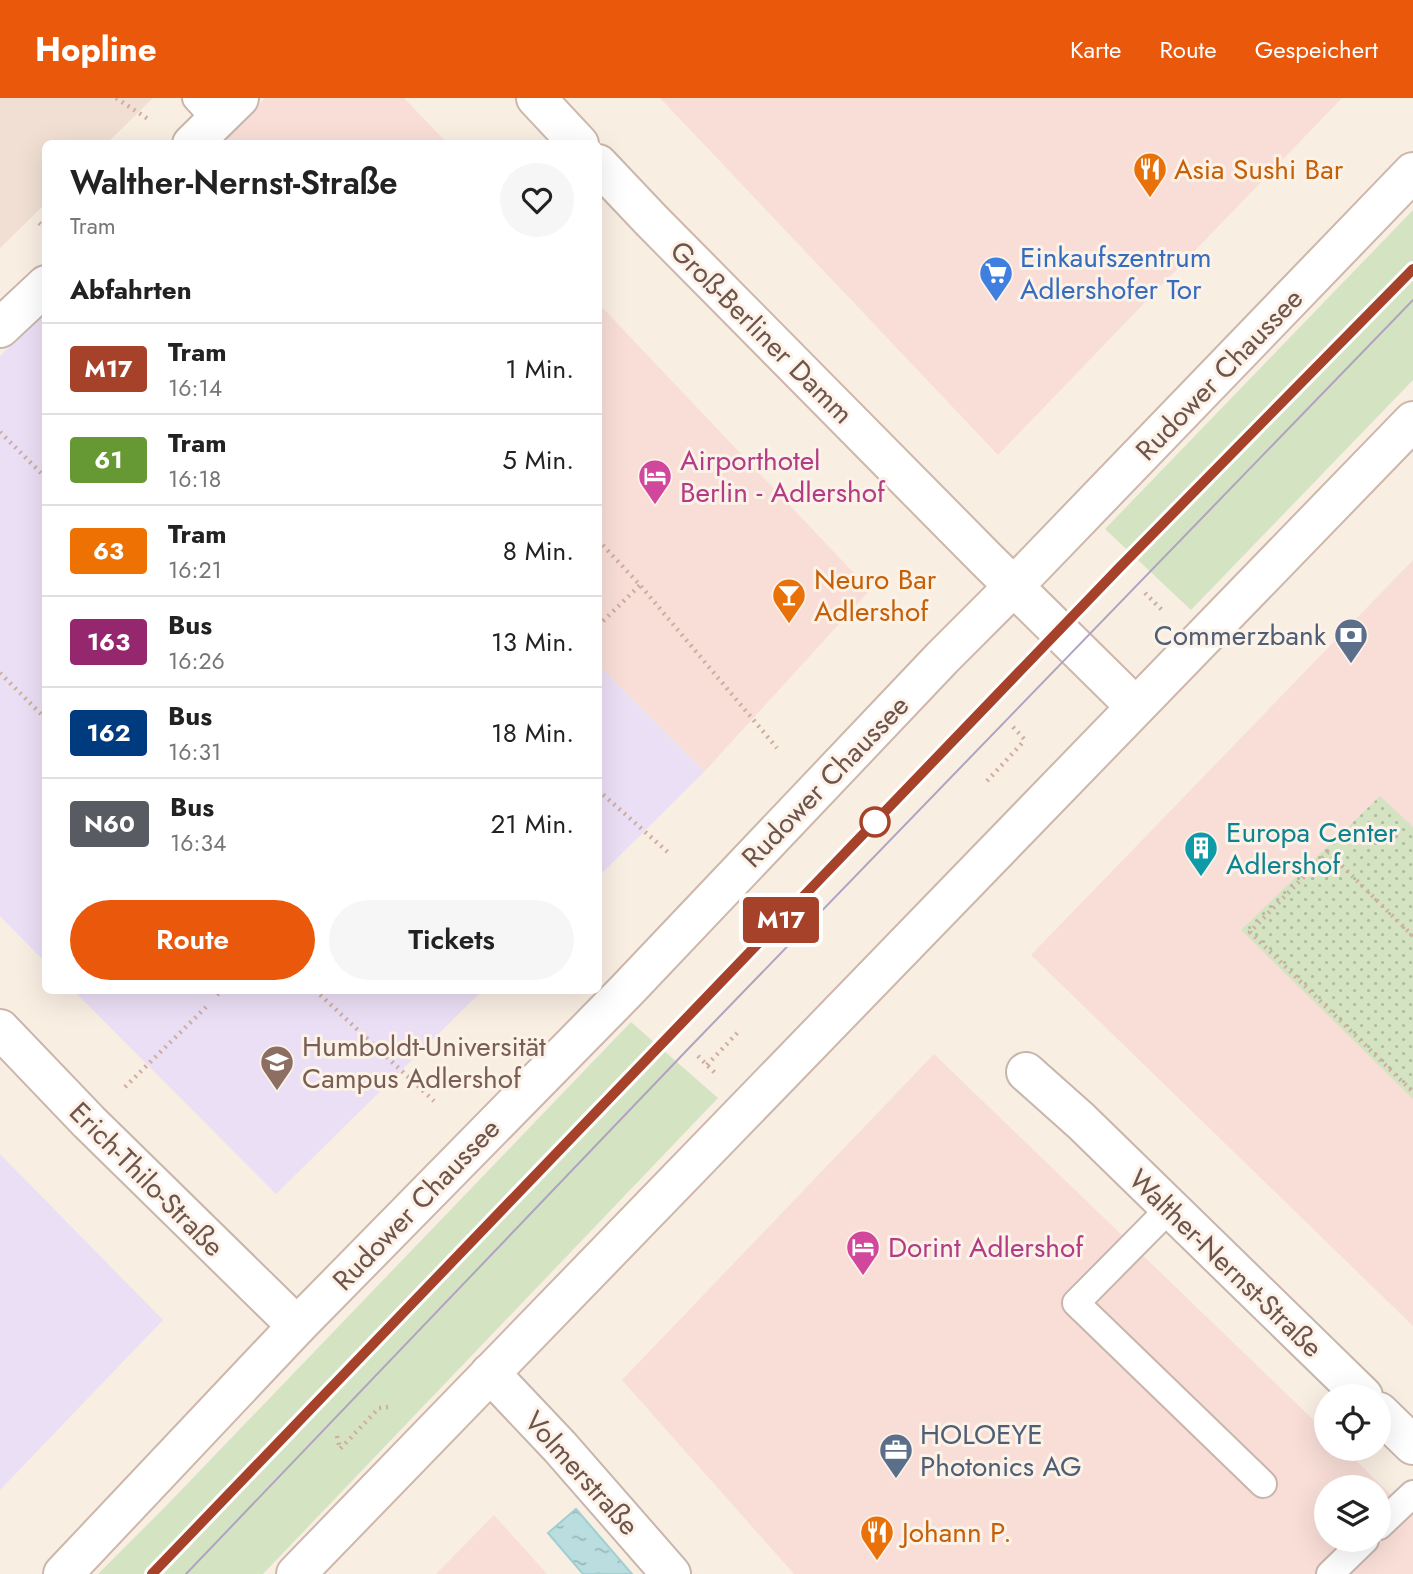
<!DOCTYPE html>
<html lang="de">
<meta charset="utf-8">
<style>
:root{--surface:#fff;--page:#f6f6f6;--text:#222;--muted:#767676;--line:#e0e0e0;--accent:#ea580c}
body{margin:0;font-family:Jost,sans-serif;background:var(--page);color:var(--text);height:100vh;display:flex;flex-direction:column;font-size:26px;white-space:nowrap}
*{box-sizing:border-box;margin:0}
p{font-size:23px;color:var(--muted)}
.icon{flex:none;width:38px;height:38px;fill:none;stroke:currentColor;stroke-width:2;stroke-linecap:round;stroke-linejoin:round}
.map{position:relative;flex:1;overflow:hidden}
.drawer{position:absolute;left:42px;top:42px;width:560px;height:854px;display:flex;flex-direction:column;background:var(--surface);border-radius:10px;box-shadow:0 7px 28px #0002}
.drawer>*{flex:none}
.badge{padding:0 14px;border-radius:5px;font-size:24px;line-height:46px}
.buttons{position:absolute;left:1314px;top:1286px;display:grid;gap:14px}
.buttons a{display:grid;place-items:center;width:77px;height:77px;border-radius:50%;background:var(--surface);box-shadow:0 7px 28px #0002;font-size:35px}
.map>.badge{position:absolute;translate:-50% -50%;box-shadow:0 0 0 4px #fff}
h2{padding:0 28px;font-size:26px;line-height:63px}
.round{display:grid;place-items:center;flex:none;width:74px;height:74px;border-radius:37px;background:var(--page)}
.overview{display:flex;align-items:center;justify-content:space-between;height:119px;padding:0 28px}
h1{font-size:33px;font-weight:600;line-height:52px}
.action{display:flex;gap:14px;margin-top:auto;padding:14px 28px}
.action a{flex:1;height:80px;border-radius:42px;background:var(--accent);color:#fff;font-size:28px;font-weight:600;line-height:80px;text-align:center}
.action a+a{background:var(--page);color:var(--text)}
ul{padding:0;list-style:none}
li{display:flex;align-items:center;gap:21px;height:91px;padding:0 28px;border-top:2px solid var(--line)}
li div{flex:1}
li b{display:block;font-size:26px}
li em{font-style:normal}
li .badge{min-width:77px;font-weight:700;text-align:center}
header{display:flex;align-items:center;gap:42px;box-sizing:border-box;height:98px;padding:0 35px;background:var(--accent);color:#fff}
header strong{font-size:33px}
nav{display:flex;gap:38px;margin-inline-start:auto;font-size:24px}
.map>svg:first-child{display:block}
</style>
<header>
<strong>Hopline</strong>
<nav><a>Karte</a><a>Route</a><a>Gespeichert</a></nav>
</header>
<div class="map">
<svg width="1413" height="1476" viewBox="0 0 1413 1476">
<defs>
<pattern id="park-dots" width="8" height="8" patternUnits="userSpaceOnUse" patternTransform="scale(1.75)"><rect width="8" height="8" fill="#d4e4c3"/><path d="M2 2h.1M6 6h.1" fill="none" stroke="#b0bba1" stroke-width="1.8" stroke-linecap="round"/></pattern>
<pattern id="water-ripples" width="26" height="14" patternUnits="userSpaceOnUse" patternTransform="scale(1.75)"><rect width="26" height="14" fill="#badee0"/><path d="M2 4q2-2 4 0t4 0M15 11q2-2 4 0t4 0" fill="none" stroke="#9bb7b8"/></pattern>
</defs>
<rect width="100%" height="100%" fill="#f9eee2"/>
<path fill="#f0dfd2" d="M0,0h153l-46,45 -61,1 -1,60 -45,44z"/>
<path fill="#f8ded7" fill-rule="evenodd" d="M265,0h139l43,45 -227,1z
M660,0h682l-344,357z
M598,205l272,287 -166,182 -105,-106z
M1413,462v766l-382,-371z
M934,956l392,378v17h18l69,67v58h-619l-172,-194zM1326,1390h53v52h-53z
M494,1417l53,59h-111z"/>
<path fill="#ebdff5" d="M45,213v651l-45,-46v-560z
M599,568l105,106 -105,104z
M74,893h408l-206,203z
M0,1056l163,166 -163,170z"/>
<path fill="#d4e4c3" d="M1413,112v170l-222,230 -86,-81z
M631,924l87,76 -455,476h-165l69,-69z"/>
<path fill="url(#park-dots)" d="M1380,698l33,31v272l-172,-169z"/>
<path fill="url(#water-ripples)" stroke="#a1ced0" stroke-width="2" d="M576,1411l56,65h-49l-35,-41z"/>
<g fill="none" stroke-linecap="round" stroke-linejoin="round">
<g stroke="#c8b5ab" stroke-width="30">
<path id="lane" d="M196,0l20,22
M1170,1110l-94,95 187,181
M1379,1428l34,-32
M1330,1476l35,-34"/>
</g>
<g stroke="#c8b5ab" stroke-width="42">
<path id="street" d="M192,46l47,-46
M0,230l46,-43
M0,931l89,93 208,204
M1026,974l55,49 282,275
M490,1275l70,74 111,127
M1379,1314l34,33"/>
</g>
<g stroke="#cdb7ab" stroke-width="42">
<path id="secondary" d="M536,0l43,46
M598,66l53,56 336,340 149,147
M63,1476l234,-248 330,-336 315,-332 71,-71 400,-415
M296,1476l1117,-1153"/>
</g>
<path stroke="#cfaea1" stroke-width="4.5" stroke-dasharray="2 5" stroke-linecap="butt" d="M116,0l35,23
M39,125l7,6
M0,334l46,46
M598,442l42,45 137,163
M1145,495l17,17
M598,528l42,-41
M0,575l46,46
M1013,629l14,15
M987,683l38,-41
M598,692l73,65
M1413,838l-85,-84 -78,80 163,160
M315,892l119,111
M217,897l5,-5
M698,958l17,17
M707,967l33,-35
M125,989l81,-80
M337,1338l3,13 39,-41 9,-1"/>
<use href="#lane" stroke="#fff" stroke-width="26"/>
<use href="#street" stroke="#fff" stroke-width="38"/>
<use href="#secondary" stroke="#fff" stroke-width="38"/>
<path stroke="#b0a3c0" stroke-width="2" d="M152,1476l967,-1006 294,-300
M186,1476l503,-526 724,-748"/>
</g>
<g fill="none" stroke-linecap="round" stroke-linejoin="round">
<g stroke="#fff" stroke-width="16">
<path id="line" d="M152,1476l967,-1006 294,-299"/>
</g>
<use href="#line" stroke="#a6422a" stroke-width="10"/>
</g>
<defs>
<g id="restaurant-pin" transform="scale(1.75)"><path d="M0 17L-7.5 6A9.5 9.5 0 1 1 7.5 6Z" fill="#e8710a" stroke="#fcf2e8"/><path d="M-5-6h1v4h1v-4h1v4h1v-4h1v5L-1.5 .5V6h-2V.5L-5-1ZM5-6V6H3V1.5H1.5Q1.5-4 5-6Z" fill="#fff"/></g>
<g id="supermarket-pin" transform="scale(1.75)"><path d="M0 17L-7.5 6A9.5 9.5 0 1 1 7.5 6Z" fill="#3f7fe0" stroke="#fcf2e8"/><path d="M-6-5.5h2.5l.6 2H6L4.5 2H-2.5L-4.4-4H-6ZM-1.5 3.2a1.3 1.3 0 1 0 .1 0ZM3 3.2a1.3 1.3 0 1 0 .1 0Z" fill="#fff"/></g>
<g id="hotel-pin" transform="scale(1.75)"><path d="M0 17L-7.5 6A9.5 9.5 0 1 1 7.5 6Z" fill="#d1479c" stroke="#fcf2e8"/><path d="M-6-4.5h1.5V1H6V5H4.5V3h-9V5H-6ZM-4 0a1.8 1.8 0 1 1 3.6 0ZM.5 0V-2.5h3Q6-2.5 6 0Z" fill="#fff"/></g>
<g id="bar-pin" transform="scale(1.75)"><path d="M0 17L-7.5 6A9.5 9.5 0 1 1 7.5 6Z" fill="#e8710a" stroke="#fcf2e8"/><path d="M-6-5H6L.8 .8V4.5H3.5V6h-7V4.5H-.8V.8Z" fill="#fff"/></g>
<g id="bank-pin" transform="scale(1.75)"><path d="M0 17L-7.5 6A9.5 9.5 0 1 1 7.5 6Z" fill="#5c6f8a" stroke="#fcf2e8"/><path d="M-6-4H6V4H-6ZM0-2.3a2.3 2.3 0 1 0 0 4.6a2.3 2.3 0 1 0 0-4.6Z" fill="#fff"/></g>
<g id="building-pin" transform="scale(1.75)"><path d="M0 17L-7.5 6A9.5 9.5 0 1 1 7.5 6Z" fill="#0f9aa8" stroke="#fcf2e8"/><path d="M-4-6H4V6H1V3H-1V6H-4ZM-2.5-4.3h1.7v1.8h-1.7ZM.8-4.3h1.7v1.8H.8ZM-2.5-1h1.7V.8h-1.7ZM.8-1h1.7V.8H.8Z" fill="#fff"/></g>
<g id="university-pin" transform="scale(1.75)"><path d="M0 17L-7.5 6A9.5 9.5 0 1 1 7.5 6Z" fill="#8d6e63" stroke="#fcf2e8"/><path d="M0-5L7-2L0 1L-7-2ZM-4 1L0 2.5L4 1V4Q0 6-4 4Z" fill="#fff"/></g>
<g id="office-pin" transform="scale(1.75)"><path d="M0 17L-7.5 6A9.5 9.5 0 1 1 7.5 6Z" fill="#5c6f8a" stroke="#fcf2e8"/><path d="M-6-3h4V-5.5h4V-3h4V5H-6ZM-1-4.5V-3h2v-1.5ZM-6 0V1H6V0Z" fill="#fff"/></g>
</defs>
<g fill-rule="evenodd">
<use href="#restaurant-pin" x="1150" y="71"/>
<use href="#supermarket-pin" x="996" y="175"/>
<use href="#hotel-pin" x="655" y="378"/>
<use href="#bar-pin" x="789" y="497"/>
<use href="#bank-pin" x="1351" y="537"/>
<use href="#building-pin" x="1201" y="750"/>
<use href="#university-pin" x="277" y="964"/>
<use href="#hotel-pin" x="863" y="1149"/>
<use href="#office-pin" x="896" y="1352"/>
<use href="#restaurant-pin" x="877" y="1434"/>
</g>
<circle fill="#fff" stroke="#a6422a" stroke-width="3.5" cx="875" cy="724" r="14"/>
<g text-anchor="middle" stroke-width="6" stroke-linejoin="round" paint-order="stroke">
<g font-size="28" fill="#c56008" stroke="#fcf2e8" text-anchor="start">
<text x="1174" y="81">Asia Sushi Bar</text>
<text x="814" y="491">Neuro Bar<tspan x="814" dy="32">Adlershof</tspan></text>
<text x="902" y="1444">Johann P.</text>
</g>
<g font-size="28" fill="#366cbe" stroke="#fcf2e8" text-anchor="start">
<text x="1020" y="169">Einkaufszentrum<tspan x="1020" dy="32">Adlershofer Tor</tspan></text>
</g>
<g font-size="28" fill="#6e544c" stroke="#fcf2e8">
<text transform="translate(762 234) rotate(45)" y="10">Groß-Berliner Damm</text>
<text transform="translate(1219 276) rotate(-46)" y="10">Rudower Chaussee</text>
<text transform="translate(825 683) rotate(-46)" y="10">Rudower Chaussee</text>
<text transform="translate(147 1081) rotate(45)" y="10">Erich-Thilo-Straße</text>
<text transform="translate(416 1106) rotate(-46)" y="10">Rudower Chaussee</text>
<text transform="translate(1226 1165) rotate(44)" y="10">Walther-Nernst-Straße</text>
<text transform="translate(582 1375) rotate(48)" y="10">Volmerstraße</text>
</g>
<g font-size="28" fill="#b23c85" stroke="#fcf2e8" text-anchor="start">
<text x="680" y="372">Airporthotel<tspan x="680" dy="32">Berlin - Adlershof</tspan></text>
<text x="888" y="1159">Dorint Adlershof</text>
</g>
<g font-size="28" fill="#4e5e75" stroke="#fcf2e8" text-anchor="end">
<text x="1326" y="547">Commerzbank</text>
<text x="920" y="1346" text-anchor="start">HOLOEYE<tspan x="920" dy="32">Photonics AG</tspan></text>
</g>
<g font-size="28" fill="#0d838f" stroke="#fcf2e8" text-anchor="start">
<text x="1226" y="744">Europa Center<tspan x="1226" dy="32">Adlershof</tspan></text>
</g>
<g font-size="28" fill="#785e54" stroke="#fcf2e8" text-anchor="start">
<text x="302" y="958">Humboldt-Universität<tspan x="302" dy="32">Campus Adlershof</tspan></text>
</g>
</g>
</svg>
<div class="buttons">
<a><svg class="icon" aria-label="locate" viewBox="0 0 24 24"><circle cx="12" cy="12" r="6"/><path d="M12 2v4M12 18v4M2 12h4M18 12h4"/></svg></a>
<a><svg class="icon" aria-label="layers" viewBox="0 0 24 24"><path d="M12 4l9 5-9 5-9-5zM3 14l9 5 9-5"/></svg></a>
</div>
<b class="badge" style="left:781px;top:822px;background:#a6422a;color:#fff">M17</b>
<section class="drawer">
<div class="overview"><div><h1>Walther-Nernst-Straße</h1><p>Tram</p></div><a class="round"><svg class="icon" aria-label="heart" viewBox="0 0 24 24"><path d="M12 20l-8-8c-3-5 5-10 8-4 3-6 11-1 8 4z"/></svg></a></div>
<h2>Abfahrten</h2>
<ul>
<li><span class="badge" style="background:#a6422a;color:#fff">M17</span><div><b>Tram</b><p>16:14</p></div><em>1 Min.</em></li>
<li><span class="badge" style="background:#693;color:#fff">61</span><div><b>Tram</b><p>16:18</p></div><em>5 Min.</em></li>
<li><span class="badge" style="background:#ee7203;color:#fff">63</span><div><b>Tram</b><p>16:21</p></div><em>8 Min.</em></li>
<li><span class="badge" style="background:#95276e;color:#fff">163</span><div><b>Bus</b><p>16:26</p></div><em>13 Min.</em></li>
<li><span class="badge" style="background:#003b80;color:#fff">162</span><div><b>Bus</b><p>16:31</p></div><em>18 Min.</em></li>
<li><span class="badge" style="background:#595b62;color:#fff">N60</span><div><b>Bus</b><p>16:34</p></div><em>21 Min.</em></li>
</ul>
<div class="action"><a>Route</a><a>Tickets</a></div>
</section>
</div>
